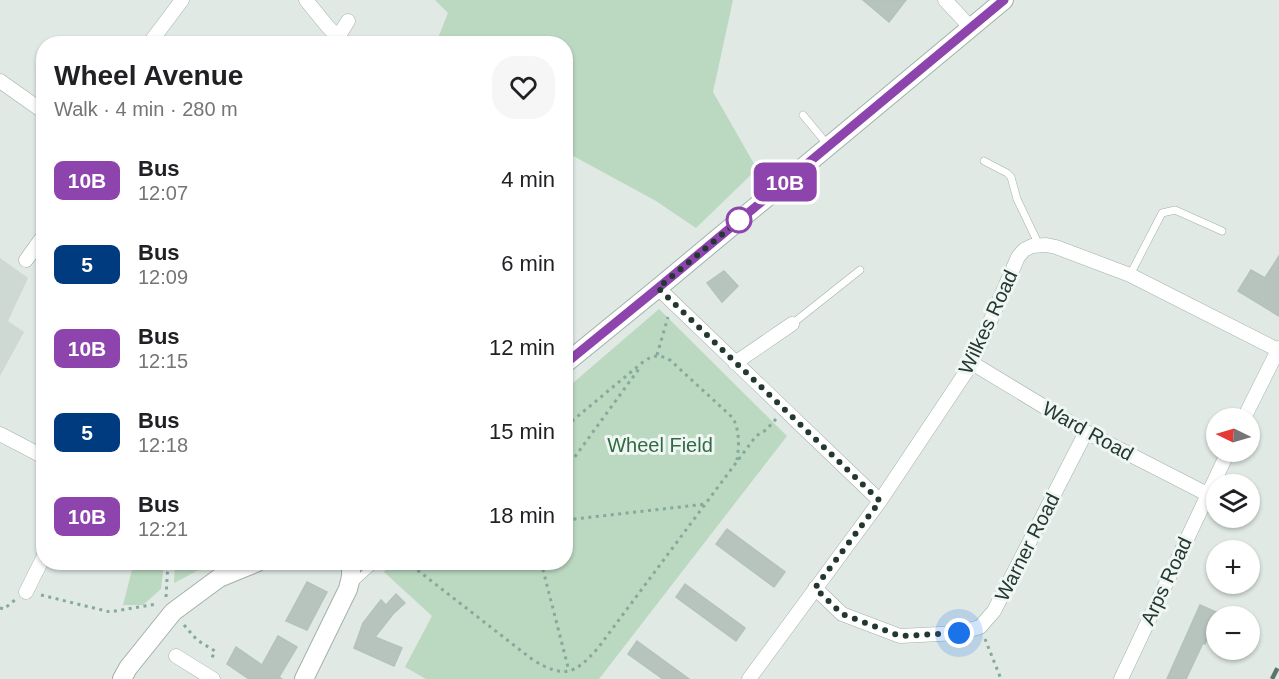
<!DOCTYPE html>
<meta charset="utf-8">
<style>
:root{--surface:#fff;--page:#f6f6f6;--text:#202124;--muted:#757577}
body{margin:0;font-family:Helvetica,sans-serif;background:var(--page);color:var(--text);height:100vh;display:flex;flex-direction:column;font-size:22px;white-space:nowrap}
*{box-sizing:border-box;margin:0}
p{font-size:20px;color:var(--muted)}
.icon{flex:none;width:33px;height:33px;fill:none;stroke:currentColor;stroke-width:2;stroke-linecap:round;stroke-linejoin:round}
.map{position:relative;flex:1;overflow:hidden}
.sheet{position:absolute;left:36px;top:36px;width:537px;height:534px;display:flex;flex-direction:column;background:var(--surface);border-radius:24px;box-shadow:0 2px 4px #0004}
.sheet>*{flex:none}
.badge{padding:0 12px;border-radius:9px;font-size:21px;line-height:39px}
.needle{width:39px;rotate:275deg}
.fabs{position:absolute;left:1206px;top:408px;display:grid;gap:12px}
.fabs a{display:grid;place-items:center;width:54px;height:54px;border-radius:50%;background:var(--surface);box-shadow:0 2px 4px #0004;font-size:30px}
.you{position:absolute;width:30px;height:30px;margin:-15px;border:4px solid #fff;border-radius:50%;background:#1a73e8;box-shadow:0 0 0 9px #1a73e833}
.map>.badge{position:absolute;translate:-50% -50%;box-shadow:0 0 0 3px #fff}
.round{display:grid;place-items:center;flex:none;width:63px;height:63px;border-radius:24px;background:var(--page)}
.head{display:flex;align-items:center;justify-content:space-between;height:102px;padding:0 18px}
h1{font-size:28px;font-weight:800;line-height:45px}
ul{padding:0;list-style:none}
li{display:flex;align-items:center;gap:18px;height:84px;padding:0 18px}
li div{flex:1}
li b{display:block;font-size:22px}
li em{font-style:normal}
li .badge{min-width:66px;font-weight:700;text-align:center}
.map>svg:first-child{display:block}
</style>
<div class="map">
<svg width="1279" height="679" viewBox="0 0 1279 679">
<rect width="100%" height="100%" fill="#e0e9e4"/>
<path fill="#ced9d3" d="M0,258l28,20 -20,43 16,11 -24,44z"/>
<path fill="#bbd8c1" d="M435,0h298l-20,92 44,77 -61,59 -40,-27 -90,-49v-108l-130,-1 12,-30z
M659,309l128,127 -188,243h-173l-21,-12 27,-51 -48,-44 7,-10h175v-173z
M134,562l30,1 -3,26 -18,16h-20z
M175,563v-1l37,1 -38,20z"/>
<path fill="#b6c4bd" stroke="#b3c2bb" stroke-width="1.5" d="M863,0h43l-17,22z
M1279,256v60l-41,-25 13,-21 14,8z
M724,271l14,15 -16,16 -15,-19z
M727,529l58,43 -11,15 -58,-43z
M307,582l20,10 -20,38 -21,-9z
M685,584l60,44 -9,13 -60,-44z
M396,594l9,9 -12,11 -18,23 27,11 -8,18 -40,-18 9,-25 18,-23 5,5z
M1200,605l18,8 -13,31 -2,-1 -17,36h-19z
M278,636l19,11 -18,30 3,2h-33l-22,-15 9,-17 26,18z
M637,641l52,38h-26l-35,-25z"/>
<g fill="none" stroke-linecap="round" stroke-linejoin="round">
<g stroke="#a3b0ab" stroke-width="8">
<path id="service" d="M803,115l24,29
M984,161l23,12 4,4 6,22 22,46
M1130,275l32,-62 13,-3 47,21
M792,324l68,-54
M354,583l23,-21"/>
</g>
<g stroke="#a3b0ab" stroke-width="15">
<path id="minor" d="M306,0l22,27 17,17
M945,0l26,28
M338,37l10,-16
M149,44l33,-44
M0,81l44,31
M26,260l18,-25
M658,288l222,213
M735,363l57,-39
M972,363l114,69 121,62
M1244,418l35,-70
M0,434l44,23
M815,588l27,26 58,22 59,-3 21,-6 14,-16 92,-179
M26,592l18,-36
M176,656l37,23
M749,679l131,-178 92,-138 46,-106 6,-7 8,-4 14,-1 10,2 74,28 148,75
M1121,679l107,-227"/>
</g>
<g stroke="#a3b0ab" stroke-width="20">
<path id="tertiary" d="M566,363l92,-75 346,-288
M122,679l6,-11 45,-56 46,-34 39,-16
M304,679l44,-90 3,-12v-15"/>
</g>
<path stroke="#84aa9b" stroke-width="3" stroke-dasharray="3 4.5" stroke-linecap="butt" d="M657,355l11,-38
M566,426l77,-64c10,-7 16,-8 27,-2l63,58c7,14 6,27 4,42
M566,469l75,-103
M566,520l140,-16
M405,562l11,7 117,91c32,19 42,14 65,-12l158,-212 10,-6 10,-11
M541,562l28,109
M416,569l11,-7
M41,595l69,17 47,-8
M166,597l2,-35
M0,608l4,1 12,-10
M184,625l13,15 18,11 -4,9
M985,639l16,40"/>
<use href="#service" stroke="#fff" stroke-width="7"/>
<use href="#minor" stroke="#fff" stroke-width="14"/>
<use href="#tertiary" stroke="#fff" stroke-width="18"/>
<path stroke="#5d746c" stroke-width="4.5" stroke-dasharray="12 6" stroke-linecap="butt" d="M1272,679l7,-14"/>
</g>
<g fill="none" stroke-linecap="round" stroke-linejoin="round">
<g stroke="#fff" stroke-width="14">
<path id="line" d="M566,363l92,-75 346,-288"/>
</g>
<use href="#line" stroke="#8e44ad" stroke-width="9"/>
<path stroke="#223831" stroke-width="6" stroke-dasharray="0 10.8" d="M739,220l4,-3 -85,71 222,213 -65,87 27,26 58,22 59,-3"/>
</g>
<circle fill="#fff" stroke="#8e44ad" stroke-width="3" cx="739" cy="220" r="12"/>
<g text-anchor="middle" stroke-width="6" stroke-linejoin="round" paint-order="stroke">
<g font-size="20" fill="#223831" stroke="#f0f6f3">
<text transform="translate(988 322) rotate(-65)" y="7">Wilkes Road</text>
<text transform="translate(1088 431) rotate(29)" y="7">Ward Road</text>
<text transform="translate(1027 547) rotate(-63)" y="7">Warner Road</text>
<text transform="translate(1166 581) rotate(-65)" y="7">Arps Road</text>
</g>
<g font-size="20" fill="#316a43" stroke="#f0f6f3">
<text x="660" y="452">Wheel Field</text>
</g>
</g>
</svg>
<div class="fabs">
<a><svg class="needle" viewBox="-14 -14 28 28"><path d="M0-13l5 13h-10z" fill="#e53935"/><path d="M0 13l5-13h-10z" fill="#757577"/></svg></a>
<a><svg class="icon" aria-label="layers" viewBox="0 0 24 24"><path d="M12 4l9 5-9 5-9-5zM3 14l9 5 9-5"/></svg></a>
<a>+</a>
<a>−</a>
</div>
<div class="you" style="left:959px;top:633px"></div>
<b class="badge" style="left:785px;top:182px;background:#8e44ad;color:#fff">10B</b>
<section class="sheet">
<div class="head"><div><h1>Wheel Avenue</h1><p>Walk · 4 min · 280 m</p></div><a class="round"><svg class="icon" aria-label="heart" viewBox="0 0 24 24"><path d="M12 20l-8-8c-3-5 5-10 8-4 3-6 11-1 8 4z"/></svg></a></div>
<ul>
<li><span class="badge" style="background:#8e44ad;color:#fff">10B</span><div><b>Bus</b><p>12:07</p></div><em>4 min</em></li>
<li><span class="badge" style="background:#003b80;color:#fff">5</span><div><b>Bus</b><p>12:09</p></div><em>6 min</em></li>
<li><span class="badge" style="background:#8e44ad;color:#fff">10B</span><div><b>Bus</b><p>12:15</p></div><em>12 min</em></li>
<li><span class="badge" style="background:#003b80;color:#fff">5</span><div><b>Bus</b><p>12:18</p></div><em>15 min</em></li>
<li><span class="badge" style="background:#8e44ad;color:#fff">10B</span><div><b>Bus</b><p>12:21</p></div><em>18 min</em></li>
</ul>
</section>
</div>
